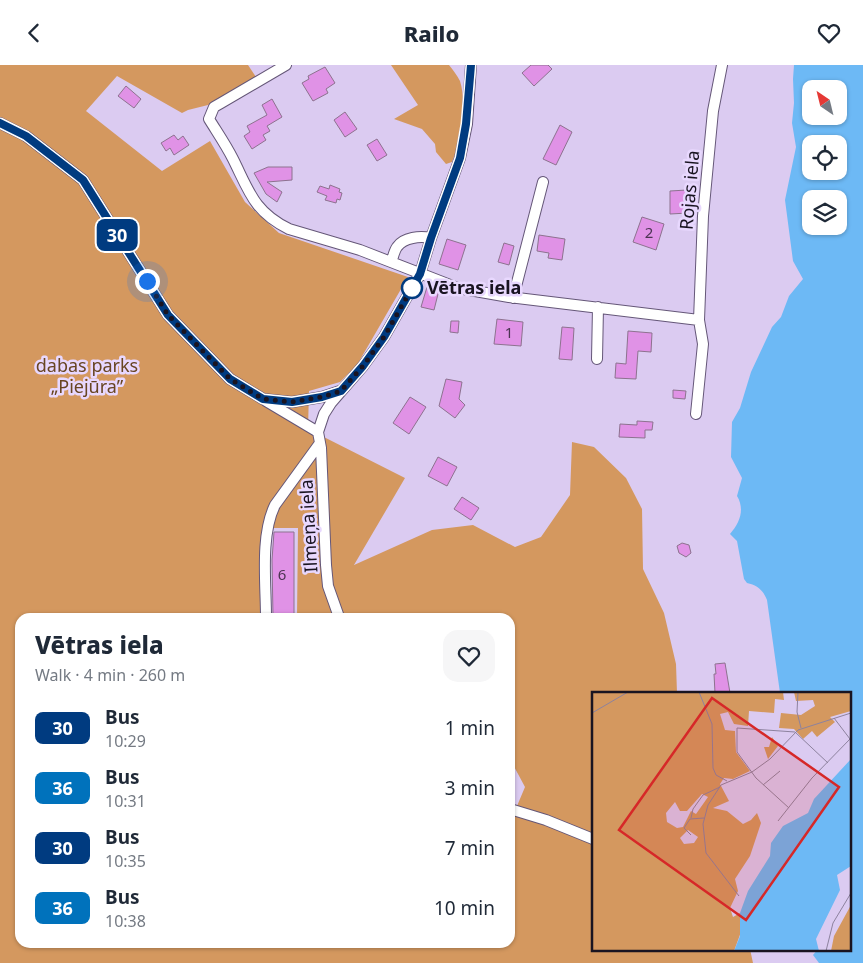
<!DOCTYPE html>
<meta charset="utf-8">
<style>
:root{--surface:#fff;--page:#f6f6f7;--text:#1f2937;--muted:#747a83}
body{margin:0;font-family:"Noto Sans",sans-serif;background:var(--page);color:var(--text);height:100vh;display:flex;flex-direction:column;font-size:19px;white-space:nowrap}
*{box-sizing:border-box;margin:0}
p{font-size:16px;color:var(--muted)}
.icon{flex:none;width:28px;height:28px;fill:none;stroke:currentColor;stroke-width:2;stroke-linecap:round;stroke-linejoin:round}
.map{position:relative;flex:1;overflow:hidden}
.side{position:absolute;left:15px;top:548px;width:500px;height:335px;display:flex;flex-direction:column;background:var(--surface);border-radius:15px;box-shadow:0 1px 4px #0004}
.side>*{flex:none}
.badge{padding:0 10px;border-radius:8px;font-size:18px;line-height:32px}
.needle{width:32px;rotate:325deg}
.fabs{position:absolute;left:802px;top:15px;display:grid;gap:10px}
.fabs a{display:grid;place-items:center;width:45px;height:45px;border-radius:10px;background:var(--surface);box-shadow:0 1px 4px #0004;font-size:25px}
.you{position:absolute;width:25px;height:25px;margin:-12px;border:4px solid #fff;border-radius:50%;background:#1a73e8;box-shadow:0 0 0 8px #1a73e833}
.map>.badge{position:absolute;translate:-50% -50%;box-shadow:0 0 0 2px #fff}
.round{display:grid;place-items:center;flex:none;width:52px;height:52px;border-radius:15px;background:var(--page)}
.summary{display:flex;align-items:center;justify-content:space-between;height:85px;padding:0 20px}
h1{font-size:24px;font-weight:800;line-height:38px}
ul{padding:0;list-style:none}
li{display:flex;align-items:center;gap:15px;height:60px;padding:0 20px}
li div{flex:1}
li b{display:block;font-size:19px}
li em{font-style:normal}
li .badge{min-width:55px;font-weight:700;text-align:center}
header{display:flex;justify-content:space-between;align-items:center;height:65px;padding:0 20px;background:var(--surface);font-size:22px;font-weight:800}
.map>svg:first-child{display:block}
</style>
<header><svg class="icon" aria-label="back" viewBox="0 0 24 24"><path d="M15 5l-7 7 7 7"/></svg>Railo<svg class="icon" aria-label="heart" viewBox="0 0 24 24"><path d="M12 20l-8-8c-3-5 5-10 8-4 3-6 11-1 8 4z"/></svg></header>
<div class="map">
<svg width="863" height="898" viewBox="0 0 863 898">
<rect width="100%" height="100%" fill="#dbcbf1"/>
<path fill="#d4985f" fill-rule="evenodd" d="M0,0h248l8,12 -48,28 -20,5 -6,3 -65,-37 -31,35 76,60 48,-30 35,61 34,31 129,44 -51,88 -17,17 -31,9 -1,38 97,49 -51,87 78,-35 41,-5 42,22 26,-10 29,-42 2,-53 22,5 32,31 16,31 1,60 21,44 12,51 1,29h-84v256h157l3,14h-753zM274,463h24l-1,89h213v142l15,28 -8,19 -7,-3v140h-490v-326h242l-1,-84z
M391,0h58c4,5 8,10 11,16 7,21 1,62 -8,81l-6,2 -10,-12 -1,-8 -13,-15 -28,-10 24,-14z"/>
<path fill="#6db9f5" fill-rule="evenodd" d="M794,0h69v898h-44l-6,-8 5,-6h31v-256h-69l-13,-93c-4,-10 -10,-15 -20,-17l-3,-4 -7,-38 -7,-7c10,-11 15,-25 7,-38l5,-18 -11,-21 1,-35 8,-14 11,-36 21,-45 9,-10 8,-21 14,-17 -10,-18 -8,-61 11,-53 -4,-24 2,-20 -1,-24zM811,24h28v27h-28zM811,79h28v27h-28zM811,134h28v27h-28z"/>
<path fill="#e092e6" stroke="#8d728f" d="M531,0h17l4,4 -18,17 -12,-13z
M325,2l10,16 -9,6 2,4 -15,8 -11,-18 7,-4 -1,-3z
M126,21l15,13 -7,9 -16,-12z
M272,34l10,18 -15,9 3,5 -7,4 3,5 -14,9 -8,-13 6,-4 -3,-6 20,-11 -5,-10z
M345,47l12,17 -12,8 -11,-17z
M560,60l12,7 -16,33 -13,-6z
M174,70l4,5 5,-4 6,9 -15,10 -4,-7 -4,3 -5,-8z
M377,74l10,16 -10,6 -10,-16z
M268,102h24v13l-25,2 15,10 -5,10 -11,-8 -12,-21z
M330,120l10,4 -1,3 3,1 -2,7 -3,-1 -1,4 -11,-3 2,-4 -10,-4 3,-6 9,3z
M687,125l1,23 -18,1v-23z
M642,152l22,7 -8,26 -23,-8z
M539,170l26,4 -3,21 -14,-2 1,-5 -12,-2z
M447,174l19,6 -8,25 -19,-6z
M504,178l10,3 -5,19 -11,-3z
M427,222l12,3 -5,20 -13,-3z
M497,254l26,3 -2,24 -27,-2z
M451,256h8l-1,12 -8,-1z
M562,262l12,1 -2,32 -13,-1z
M628,266l24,2 -1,19 -13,-1 -2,28 -21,-1 1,-15 10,1z
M446,314l16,3 -3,17 6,6 -10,13 -16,-12z
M673,325l13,1 -1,8 -12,-1z
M410,332l16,10 -17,27 -16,-11z
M637,356l16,1 -1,8h-7v8l-26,-1 1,-13 17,1z
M438,392l19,10 -10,19 -19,-10z
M462,432l17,11 -8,12 -17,-11z
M274,467h20v85h-21l-1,-57z
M682,478l7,2 2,8 -5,4 -7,-4 -2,-7z
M725,598l5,30h-15l-1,-19h2l-1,-10z"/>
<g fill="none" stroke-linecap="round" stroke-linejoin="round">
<g stroke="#655778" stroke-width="12">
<path id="minor" d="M286,0l-65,38 -7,4 -5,12c8,13 17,26 24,40 16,32 21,53 56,70l71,21 98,38 51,9 190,23
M0,58l26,13 57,44 85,135 62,64 33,20 29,3 30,-5 18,-6
M391,197c2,-4 3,-11 6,-15 7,-10 23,-11 34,-9
M513,233l30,-116
M597,294l1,-52
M266,336l52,31
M696,349l7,-70 -4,-24 4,-104 10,-105 9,-46
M266,552c0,-33 -6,-82 9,-112l45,-62
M339,552l-11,-31 -2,-21 -5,-117 -3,-16 6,-18 7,-11 32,-37 21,-29 36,-63 11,-36 29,-80 7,-34 4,-59
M510,744l36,11 47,19"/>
</g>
<use href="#minor" stroke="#fff" stroke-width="10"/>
</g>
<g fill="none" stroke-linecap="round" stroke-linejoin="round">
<g stroke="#fff" stroke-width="11">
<path id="line" d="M0,58l26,13 57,44 85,135 62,64 33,20 29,3 30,-5 19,-6 22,-25 21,-29 36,-63 11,-36 29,-80 6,-34 5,-59"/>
</g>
<use href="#line" stroke="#003b80" stroke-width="8"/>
<path stroke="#191421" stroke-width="5" stroke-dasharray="0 9" d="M147,216l21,34 62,64 33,20 29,3 30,-5 19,-6 22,-25 21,-29 28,-49"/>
</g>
<circle fill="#fff" stroke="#003b80" stroke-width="2.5" cx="412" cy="223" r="10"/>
<g text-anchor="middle" stroke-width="5" stroke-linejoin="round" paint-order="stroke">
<g font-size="15" fill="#4b3452">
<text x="649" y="173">2</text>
<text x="509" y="273">1</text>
<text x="282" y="515">6</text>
</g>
<g font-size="18" fill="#191421" stroke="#e8d8fe">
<text transform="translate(690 125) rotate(-85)" y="6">Rojas iela</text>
<text transform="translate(309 461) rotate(-93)" y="6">Ilmeņa iela</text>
</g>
<g font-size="18" font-weight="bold" fill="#191421" stroke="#e8d8fe" text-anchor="start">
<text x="427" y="229">Vētras iela</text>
</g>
<g font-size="18" fill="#684522" stroke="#e8d8fe">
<text x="87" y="307">dabas parks<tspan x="87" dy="21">„Piejūra”</tspan></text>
</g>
</g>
<g transform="translate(592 627)">
<rect width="259" height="259" fill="#dbcbf1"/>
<path d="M0,0h191l1,8 -9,-1 -1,14 -25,-2 -1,15 -14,-2 -6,-12 -8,2 5,16 10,1 1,21 14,19 -17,8 -9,-1 -4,6 9,17 -16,7 14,3 16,13 8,-4 6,-7 4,10 -11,33 -15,23 3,12 -8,17 3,9 7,-4 1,19 -7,19h-142zM110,102l6,3 -12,17 -5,-3 -8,16 -6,1 -10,-6 -1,-9 9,-11 5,9h7zM96,138l10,7 -4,6 -10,1 -4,-6zM202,0h57v19l-21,6 5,5 -18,15 -5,-6 -9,8 -9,-10 -15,-1 2,-15 20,2 14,-9 -2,-6 -17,1zM180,45l6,9 -10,13 -4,-12h5zM259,213v46h-20l3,-15z" fill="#d4985f" fill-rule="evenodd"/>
<path d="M259,67v107l-14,9 3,15 -24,49 3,12h-85l6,-15v-23l8,-22 22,-35 1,-13 12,-17 25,-13 6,-14z" fill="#6db9f5"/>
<path fill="none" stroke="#8d829e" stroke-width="1" d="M107,0l13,32 1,44 3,7 11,6M206,0l-1,20 4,16M0,21l36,-21M242,26l16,21M171,93l17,-14M197,116l-33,-30 -19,-26v-24l58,4 33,31M99,126l2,-9 10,-14 17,-8M186,129l34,-43 39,-40M99,143l-7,-7 6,-9 14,-1M147,204l-33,-43 -3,-29 5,-19 13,-20 31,-13 18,-13 28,-29 53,-17M234,259l7,-28 18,-30"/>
<path fill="#d62828" fill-opacity="0.15" stroke="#d62828" stroke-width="2.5" d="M120,6l127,89 -93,133 -127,-90z"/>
<rect width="259" height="259" fill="none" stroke="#191421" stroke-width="2.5"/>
</g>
</svg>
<div class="fabs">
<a><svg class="needle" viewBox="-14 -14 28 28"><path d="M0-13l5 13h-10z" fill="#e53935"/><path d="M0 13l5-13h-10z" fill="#747a83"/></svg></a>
<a><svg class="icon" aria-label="locate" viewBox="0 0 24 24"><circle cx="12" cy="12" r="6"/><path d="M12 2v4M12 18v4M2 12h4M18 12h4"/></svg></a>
<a><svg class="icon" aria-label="layers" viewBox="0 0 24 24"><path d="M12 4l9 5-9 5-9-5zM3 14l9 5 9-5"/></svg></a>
</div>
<div class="you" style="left:147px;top:216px"></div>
<b class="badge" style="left:117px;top:170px;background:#003b80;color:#fff">30</b>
<section class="side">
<div class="summary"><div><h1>Vētras iela</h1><p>Walk · 4 min · 260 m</p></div><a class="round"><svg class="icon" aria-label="heart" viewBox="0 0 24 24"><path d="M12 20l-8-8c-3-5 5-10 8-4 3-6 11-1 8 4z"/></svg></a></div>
<ul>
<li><span class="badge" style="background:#003b80;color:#fff">30</span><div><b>Bus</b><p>10:29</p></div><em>1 min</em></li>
<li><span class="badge" style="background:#0072bc;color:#fff">36</span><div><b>Bus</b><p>10:31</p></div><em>3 min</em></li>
<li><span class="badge" style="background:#003b80;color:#fff">30</span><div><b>Bus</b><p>10:35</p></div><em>7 min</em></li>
<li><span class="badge" style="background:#0072bc;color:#fff">36</span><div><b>Bus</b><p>10:38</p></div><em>10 min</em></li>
</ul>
</section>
</div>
